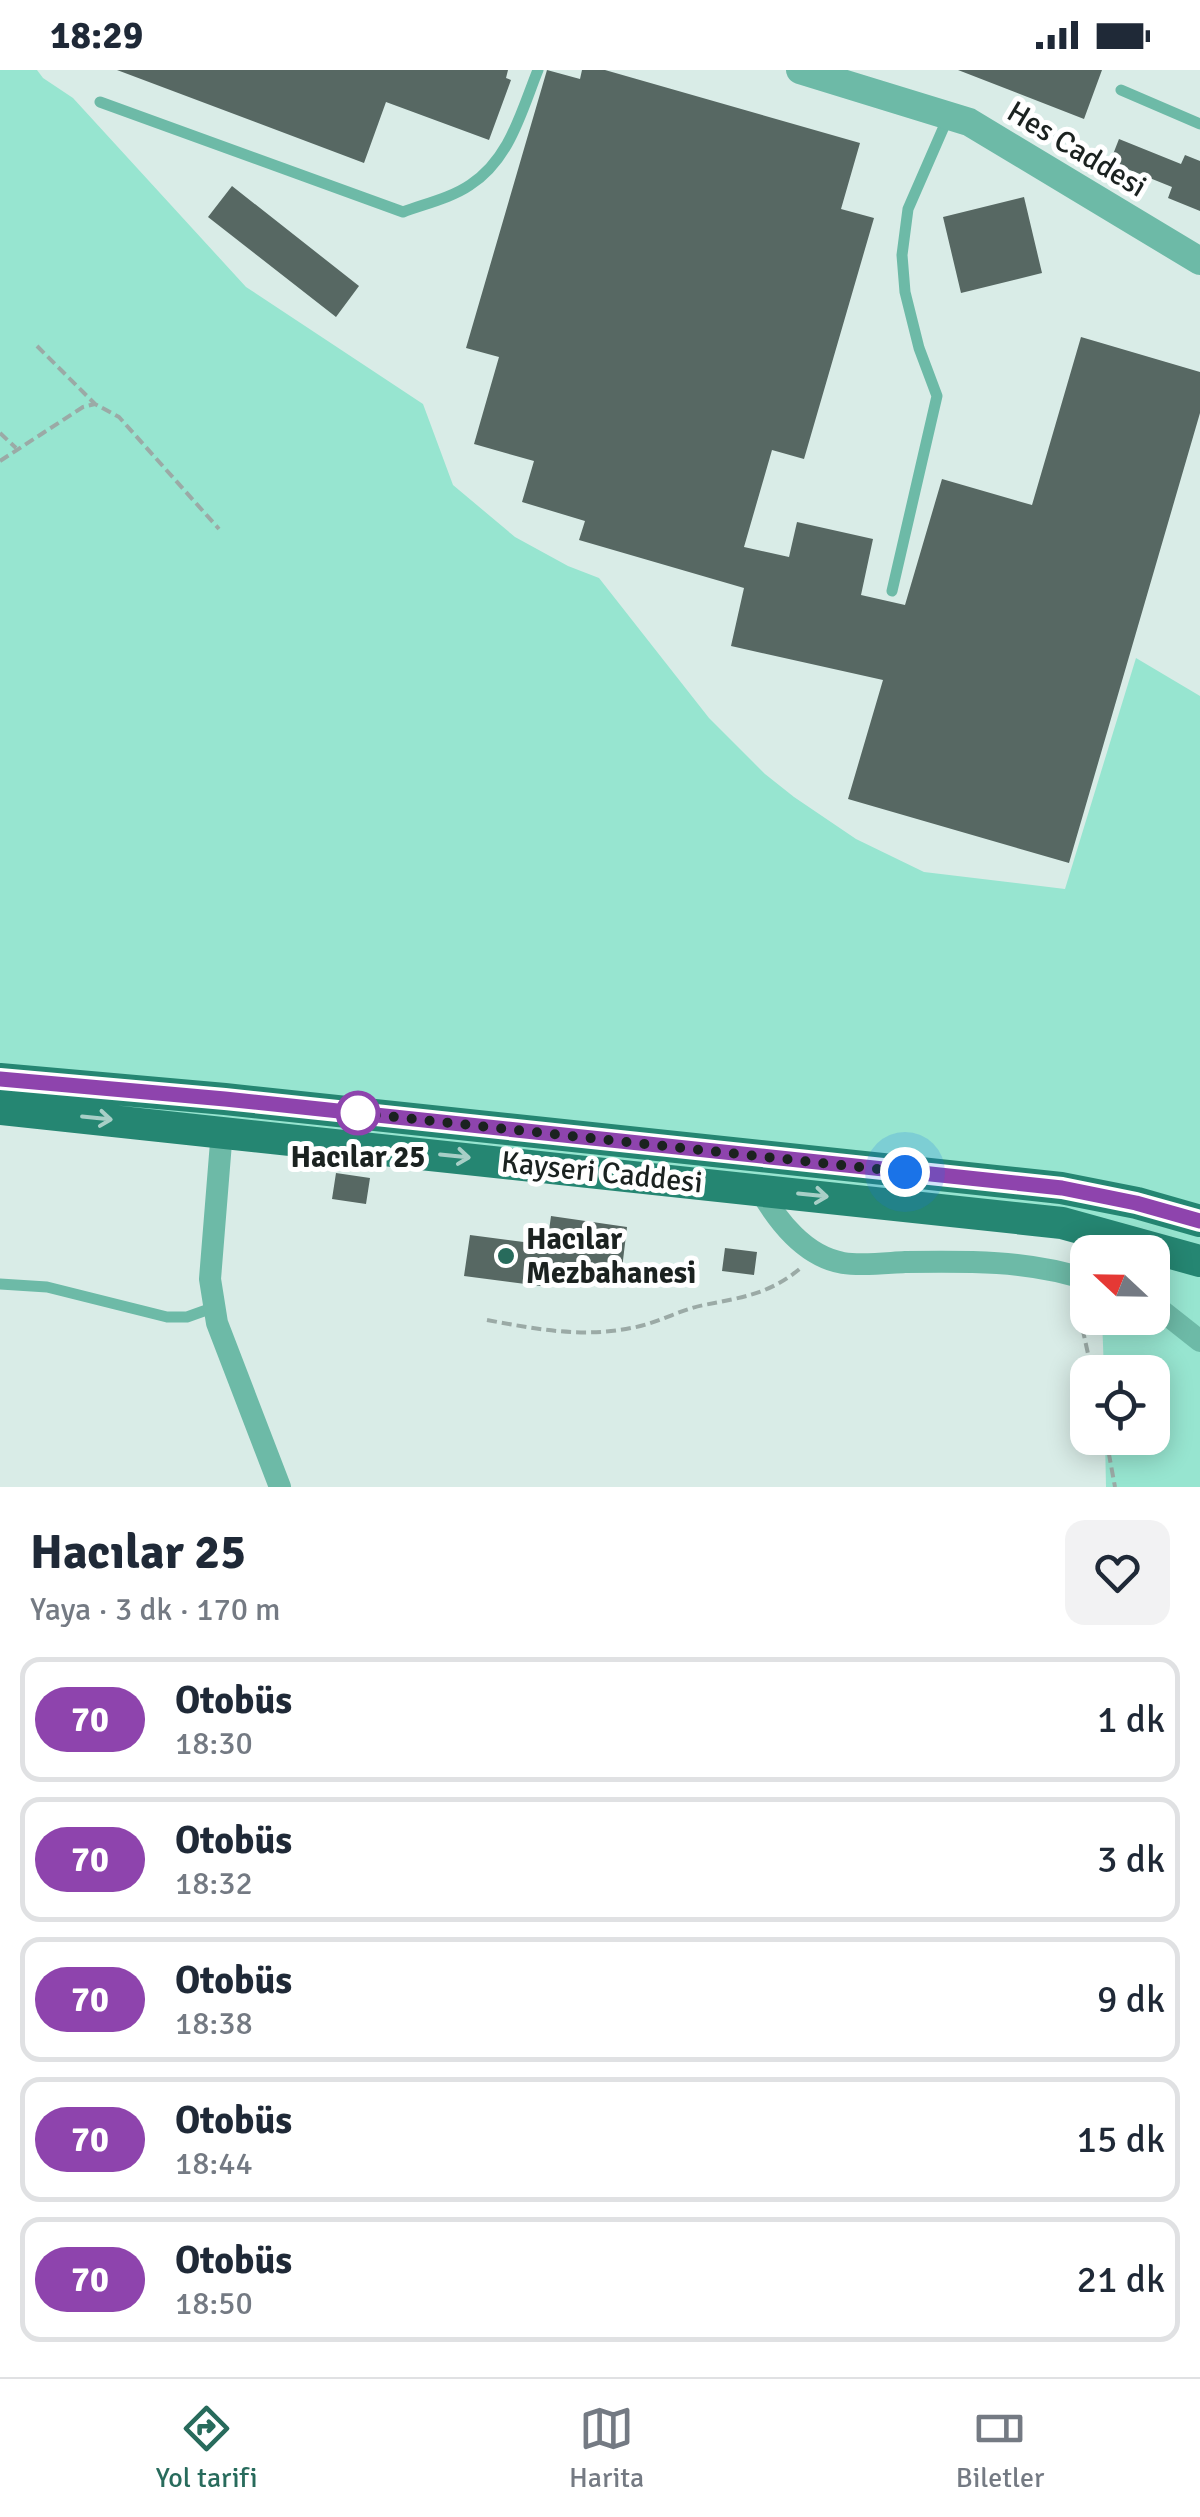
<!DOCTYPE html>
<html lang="tr">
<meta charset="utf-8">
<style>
:root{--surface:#fff;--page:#f2f2f3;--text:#1f2937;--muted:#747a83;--line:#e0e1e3;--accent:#286b5c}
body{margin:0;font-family:Signika,sans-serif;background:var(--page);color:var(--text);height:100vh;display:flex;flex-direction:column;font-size:38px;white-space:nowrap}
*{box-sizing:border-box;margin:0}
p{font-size:32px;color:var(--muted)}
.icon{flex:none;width:55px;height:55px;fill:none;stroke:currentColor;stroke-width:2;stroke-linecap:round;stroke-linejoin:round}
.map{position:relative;height:1417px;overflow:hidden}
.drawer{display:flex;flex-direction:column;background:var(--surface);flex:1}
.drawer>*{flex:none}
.badge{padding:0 20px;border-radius:32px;font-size:35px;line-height:65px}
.needle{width:65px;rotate:292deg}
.controls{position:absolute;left:1070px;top:1165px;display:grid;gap:20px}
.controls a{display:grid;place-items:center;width:100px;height:100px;border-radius:20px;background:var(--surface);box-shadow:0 5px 25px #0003;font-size:50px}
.you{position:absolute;width:50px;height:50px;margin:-25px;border:8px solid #fff;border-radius:50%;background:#1a73e8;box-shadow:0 0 0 15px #1a73e833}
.map>.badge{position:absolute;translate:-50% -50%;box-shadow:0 0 0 5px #fff}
.round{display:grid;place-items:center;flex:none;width:105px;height:105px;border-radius:20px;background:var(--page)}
.summary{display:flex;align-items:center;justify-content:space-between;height:170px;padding:0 30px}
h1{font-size:48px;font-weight:700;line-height:75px}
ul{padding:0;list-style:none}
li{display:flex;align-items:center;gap:30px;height:125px;margin:0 20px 15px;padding:0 10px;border:5px solid var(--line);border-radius:20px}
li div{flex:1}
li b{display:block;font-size:38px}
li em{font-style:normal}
li .badge{min-width:110px;font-weight:700;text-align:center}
.status{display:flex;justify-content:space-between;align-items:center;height:70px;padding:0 50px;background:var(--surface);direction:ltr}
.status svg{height:28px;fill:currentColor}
.dock{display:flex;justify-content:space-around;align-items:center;height:140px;border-top:2px solid var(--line);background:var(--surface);font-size:28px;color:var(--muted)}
.dock a{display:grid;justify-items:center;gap:5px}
.dock .active{color:var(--accent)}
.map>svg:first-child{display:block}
</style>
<div class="status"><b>18:29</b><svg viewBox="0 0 49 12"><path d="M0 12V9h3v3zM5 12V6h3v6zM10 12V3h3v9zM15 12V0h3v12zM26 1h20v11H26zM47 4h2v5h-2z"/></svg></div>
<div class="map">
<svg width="1200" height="1417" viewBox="0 0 1200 1417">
<rect width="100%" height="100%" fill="#d9ece7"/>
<path fill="#97e5d0" d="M0,0h37l6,8 30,20 173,189 177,117 30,81 62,52 53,29 31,12 110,140 56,56 29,23 62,42 68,33 141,17 71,-231 64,38v791h-94l-1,-49h47v-66h-48l-2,-54h50v-66h-52l-2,-33 -1098,-117z"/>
<path fill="#576863" d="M117,0h391l-2,8 5,2 -22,60 -103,-38 -22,61z
M547,0l33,9 2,-9h23l255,73 -19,66 33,9 -70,241 -32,-9 -28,97 45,10 8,-35 76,17 -12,56 44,10 37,-126 90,26 49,-168 119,35v41l-131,450 -221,-64 35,-119 -152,-34 13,-58 -165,-48 6,-19 -63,-19 12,-41 -60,-17 25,-87 -33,-9z
M958,0h144l-18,49z
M1119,69l62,25 4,-9 15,6v50l-32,-13 4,-11 -62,-25z
M232,116l127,100 -23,31 -128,-100z
M1024,127l18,76 -81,20 -18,-76z
M336,1103l34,5 -4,26 -34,-5z
M551,1146l76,11 -6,50 -77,-10 -3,19 -77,-10 6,-41 77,10z
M725,1178l32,4 -3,23 -32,-4z"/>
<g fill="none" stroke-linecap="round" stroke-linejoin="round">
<path stroke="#9baaa6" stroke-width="4" stroke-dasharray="10 5" stroke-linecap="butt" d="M37,276l58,58 24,13 100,112
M0,363l16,15
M0,391l83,-54 12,-3
M1076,1229l16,73
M487,1250c48,9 95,18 144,8 25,-4 48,-18 73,-23 40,-8 66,-11 98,-38
M1106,1368l9,49"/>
<path stroke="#6dbaa7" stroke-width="11" d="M1121,20l79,34
M100,32l303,110c21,-8 48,-14 67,-27 40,-26 51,-73 68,-115
M892,521l45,-195 -18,-48 -14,-56 -3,-37 6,-46 41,-94
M0,1214l47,3 120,30h20l28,-10"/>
<path stroke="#6dbaa7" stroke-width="22" d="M222,1060l-12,149 7,44 63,164
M759,1119c19,32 45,67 84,74 19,3 43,0 62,-1 60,-1 125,-2 183,18
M1152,1233l48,38"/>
<path stroke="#6dbaa7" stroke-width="28" d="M800,0l169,52 231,139"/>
<path stroke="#258672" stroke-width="32" d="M0,1009l225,20 836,89 76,15 63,18
M0,1039l1062,114 138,38"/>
</g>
<defs><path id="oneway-shaft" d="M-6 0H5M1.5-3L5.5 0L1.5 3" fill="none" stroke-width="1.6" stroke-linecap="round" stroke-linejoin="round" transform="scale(2.5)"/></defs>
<g stroke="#a8cfc7">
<use href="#oneway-shaft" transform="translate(97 1048) rotate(6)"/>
<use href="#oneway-shaft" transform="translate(455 1086) rotate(6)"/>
<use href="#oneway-shaft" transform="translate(813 1125) rotate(6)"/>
</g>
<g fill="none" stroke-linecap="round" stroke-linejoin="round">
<g stroke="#fff" stroke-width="22">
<path id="line" d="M0,1009l225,20 837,89 74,15 64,18"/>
</g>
<use href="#line" stroke="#8e44ad" stroke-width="15"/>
<path stroke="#1b2220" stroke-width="10" stroke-dasharray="0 18" d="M358,1043l547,59"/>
</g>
<circle fill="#fff" stroke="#8e44ad" stroke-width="5" cx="358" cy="1043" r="20"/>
<circle fill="#286b5c" stroke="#fff" stroke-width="4" cx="506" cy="1186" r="10"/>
<g text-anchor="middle" stroke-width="10" stroke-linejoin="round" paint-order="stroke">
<g font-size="30" fill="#1b2220" stroke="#fff">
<text transform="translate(1077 79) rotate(31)" y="10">Hes Caddesi</text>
<text transform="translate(602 1102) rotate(6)" y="10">Kayseri Caddesi</text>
</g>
<g font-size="30" font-weight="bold" fill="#1b2220" stroke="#fff">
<text x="358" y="1097">Hacılar 25</text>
</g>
<g font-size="30" font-weight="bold" fill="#1b2220" stroke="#fff" text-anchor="start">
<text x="526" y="1179">Hacılar<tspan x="526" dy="34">Mezbahanesi</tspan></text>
</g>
</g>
</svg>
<div class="controls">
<a><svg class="needle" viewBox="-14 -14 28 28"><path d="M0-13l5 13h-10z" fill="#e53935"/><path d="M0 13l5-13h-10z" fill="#747a83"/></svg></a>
<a><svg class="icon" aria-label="locate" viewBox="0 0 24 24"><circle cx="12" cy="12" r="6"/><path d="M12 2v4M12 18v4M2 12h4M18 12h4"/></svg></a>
</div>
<div class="you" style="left:905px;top:1102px"></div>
</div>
<section class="drawer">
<div class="summary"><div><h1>Hacılar 25</h1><p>Yaya · 3 dk · 170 m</p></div><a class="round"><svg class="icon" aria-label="heart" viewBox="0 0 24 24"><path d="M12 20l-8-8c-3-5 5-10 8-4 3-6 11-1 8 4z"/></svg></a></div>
<ul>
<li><span class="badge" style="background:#8e44ad;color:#fff">70</span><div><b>Otobüs</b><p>18:30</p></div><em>1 dk</em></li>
<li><span class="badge" style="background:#8e44ad;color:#fff">70</span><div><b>Otobüs</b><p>18:32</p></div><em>3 dk</em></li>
<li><span class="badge" style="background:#8e44ad;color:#fff">70</span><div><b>Otobüs</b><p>18:38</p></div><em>9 dk</em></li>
<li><span class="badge" style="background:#8e44ad;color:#fff">70</span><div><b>Otobüs</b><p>18:44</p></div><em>15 dk</em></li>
<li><span class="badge" style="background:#8e44ad;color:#fff">70</span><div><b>Otobüs</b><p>18:50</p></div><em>21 dk</em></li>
</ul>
</section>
<nav class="dock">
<a class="active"><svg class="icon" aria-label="directions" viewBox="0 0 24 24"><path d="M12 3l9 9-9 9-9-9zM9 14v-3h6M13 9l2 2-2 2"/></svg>Yol tarifi</a>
<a><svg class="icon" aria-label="map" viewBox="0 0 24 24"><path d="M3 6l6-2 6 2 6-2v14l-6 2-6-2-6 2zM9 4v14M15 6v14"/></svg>Harita</a>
<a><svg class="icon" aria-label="tickets" viewBox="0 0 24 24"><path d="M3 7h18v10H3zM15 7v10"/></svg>Biletler</a>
</nav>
